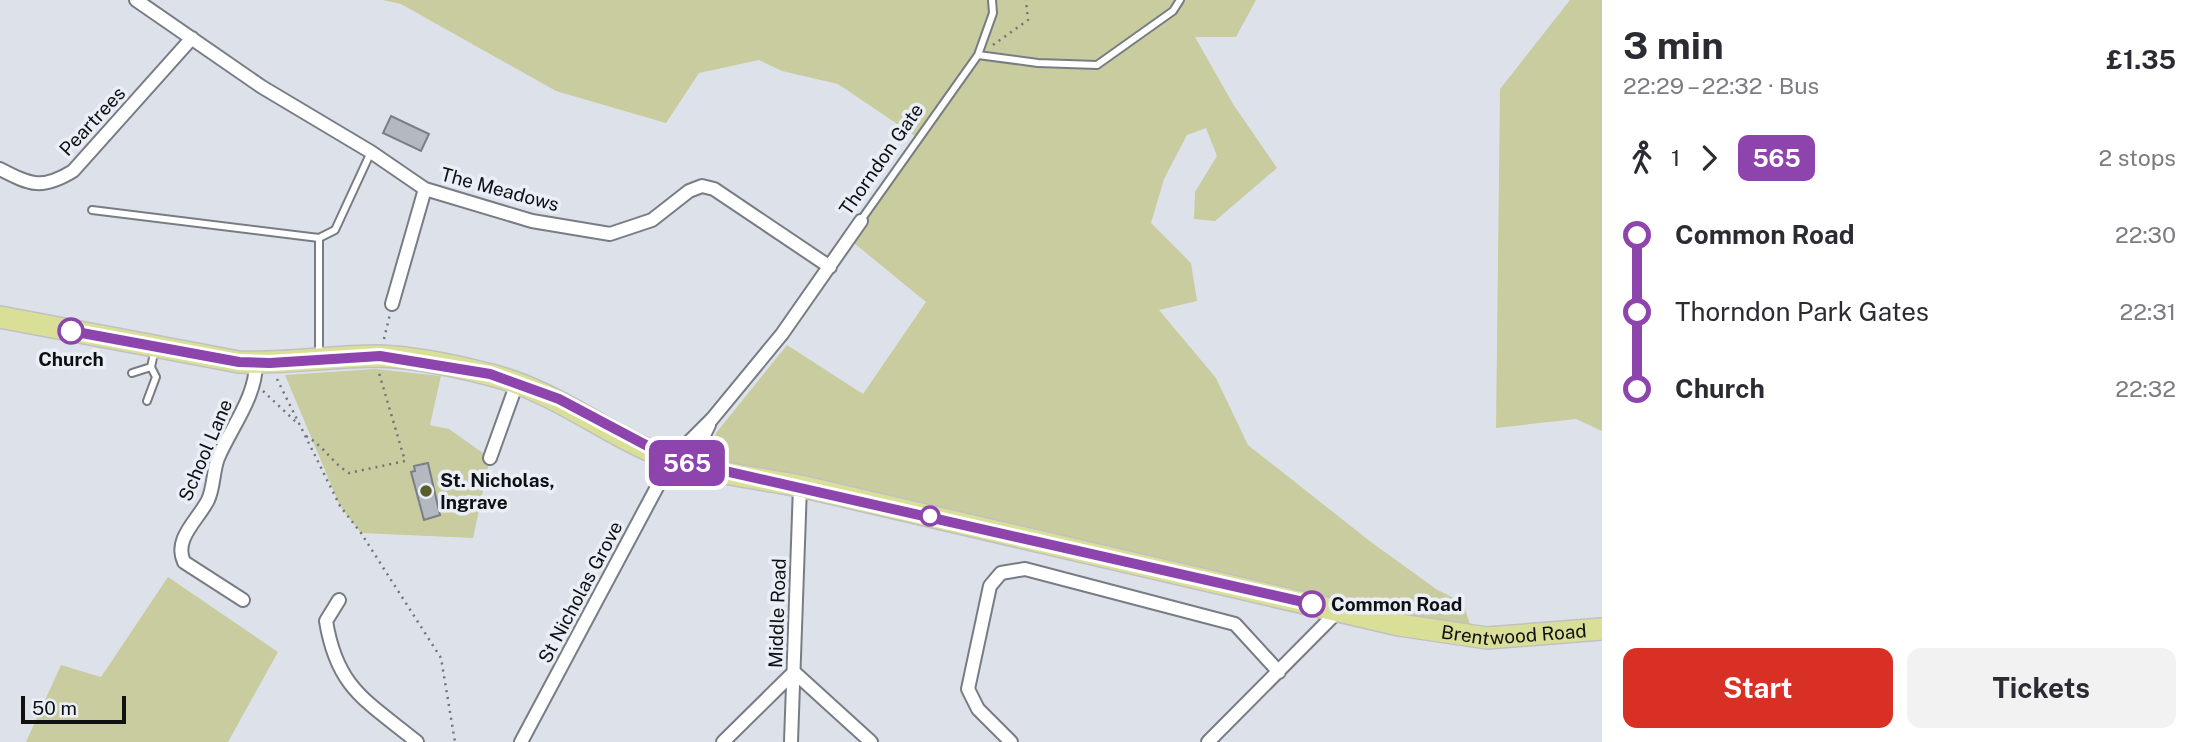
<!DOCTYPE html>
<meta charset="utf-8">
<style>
:root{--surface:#fff;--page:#f2f2f3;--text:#2b2b33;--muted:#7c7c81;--accent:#d93025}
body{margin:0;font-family:"Public Sans",sans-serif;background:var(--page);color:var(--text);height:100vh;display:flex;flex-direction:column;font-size:26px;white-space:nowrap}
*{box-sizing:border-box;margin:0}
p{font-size:23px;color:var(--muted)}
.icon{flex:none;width:38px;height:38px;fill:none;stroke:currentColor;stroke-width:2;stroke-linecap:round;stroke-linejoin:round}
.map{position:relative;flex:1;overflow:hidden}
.side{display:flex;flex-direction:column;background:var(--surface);width:595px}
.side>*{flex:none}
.badge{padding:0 14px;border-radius:10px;font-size:24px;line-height:46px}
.scale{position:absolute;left:21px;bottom:18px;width:105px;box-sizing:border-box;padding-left:7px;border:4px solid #0e1012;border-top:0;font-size:19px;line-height:24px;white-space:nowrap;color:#0e1012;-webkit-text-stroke:5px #eaeff7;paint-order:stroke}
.map>.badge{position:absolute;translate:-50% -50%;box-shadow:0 0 0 4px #fff}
.legs{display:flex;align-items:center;gap:10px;height:77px;padding:0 21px;font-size:23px}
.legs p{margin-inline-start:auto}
.summary{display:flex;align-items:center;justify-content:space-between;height:119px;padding:0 21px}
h1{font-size:38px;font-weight:700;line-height:52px}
.primary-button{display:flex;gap:14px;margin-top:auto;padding:14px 21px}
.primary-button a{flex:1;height:80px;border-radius:14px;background:var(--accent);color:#fff;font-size:28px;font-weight:700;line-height:80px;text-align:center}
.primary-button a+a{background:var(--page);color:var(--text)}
ul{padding:0 21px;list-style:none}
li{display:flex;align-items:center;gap:24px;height:77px;font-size:26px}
li i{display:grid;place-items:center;width:10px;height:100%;margin:0 9px;background:currentColor}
li i::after{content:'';width:18px;height:18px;margin:-9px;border:5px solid;border-radius:50%;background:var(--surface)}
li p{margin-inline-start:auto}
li:first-child i{background:linear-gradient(#0000 50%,currentColor 0)}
li:last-child i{background:linear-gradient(currentColor 50%,#0000 0)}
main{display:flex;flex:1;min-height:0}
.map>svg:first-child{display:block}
</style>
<main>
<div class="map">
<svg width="1602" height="742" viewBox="0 0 1602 742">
<rect width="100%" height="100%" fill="#dde2ea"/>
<path fill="#c8cc9f" d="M383,0h873l-20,37h-41l38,67 44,64 -62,53 -21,-2 1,-27 22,-36 -11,-28 -19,7 -23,44 -13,44 40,40 6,38 -38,9 57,68 32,67 123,97 65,47 27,14 11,33 -766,-169 8,-34 71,-88 76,49 63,-92 -77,-63 69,-101 -80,-54 -56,-13 -23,-11 -60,13 -33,50 -110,-32 -155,-87z
M1570,0h32v431l-26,-12 -80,9 4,-339z
M375,369l66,7 -11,49 19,4 41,29 -17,80 -112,-5 -21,-27 -55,-131z
M168,577l110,75 -50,90h-202l35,-77 40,12z"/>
<path fill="#b4b9c1" stroke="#7a7f86" stroke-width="2" d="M391,116l38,18 -8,17 -38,-18z
M428,463l12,52 -16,5 -13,-48 4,-1 -1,-5z"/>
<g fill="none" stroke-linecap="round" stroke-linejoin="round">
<g stroke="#787c83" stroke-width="10">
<path id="service" d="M978,55l60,8 59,2 76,-54 7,-11
M92,210l227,28 16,-8 36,-78
M861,220l117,-165 15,-42 -1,-13
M319,238v117
M132,373l19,-6
M147,401l9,-24 -5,-10 4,-18"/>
</g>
<g stroke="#787c83" stroke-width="16">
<path id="minor" d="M136,0l126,87 109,65 54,37 107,32 78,13 42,-14 37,-29 13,-5 12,3 116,78
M0,169c31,16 42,21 73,2l119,-133
M392,304l33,-115
M490,458l27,-75
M705,467l-2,-30 6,-12
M243,600l-59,-38c-11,-23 14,-42 24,-62 6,-13 5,-29 10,-42 14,-32 38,-61 38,-95
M339,600l-13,21c11,68 41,80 91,121
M521,742l151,-283 40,-40 70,-85 79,-113
M723,742l71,-70 77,70
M791,742l9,-256
M1011,742l-33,-33 -10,-20 22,-103 11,-13 24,-4 210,55 44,48
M1208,742l131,-132"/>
</g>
<g stroke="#c0c1c1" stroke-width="24">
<g id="primary">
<path id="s1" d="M0,317l239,45c46,2 92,-6 138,-6 37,1 75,9 110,18 69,16 120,62 183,85 41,14 88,19 130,27l599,139 88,13 115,-9"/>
</g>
</g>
<path stroke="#707378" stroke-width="2.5" stroke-dasharray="2 5" stroke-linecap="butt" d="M993,45l35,-25 -2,-20
M384,339l6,-25
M277,379l63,127 21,27 80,125 14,84
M263,391l33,31
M306,436c19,11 25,26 43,37l56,-12 -26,-88"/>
<use href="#service" stroke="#fff" stroke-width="6"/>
<use href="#minor" stroke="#fff" stroke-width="12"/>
<use href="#primary" stroke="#dadf98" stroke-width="21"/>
</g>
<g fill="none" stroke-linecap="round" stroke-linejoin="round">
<g stroke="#fff" stroke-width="16">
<path id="line-1" d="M71,331l168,31 31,1 110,-7 110,18 69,25 113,60 640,145"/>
</g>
<use href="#line-1" stroke="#8e44ad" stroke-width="10"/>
</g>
<g fill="#fff" stroke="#8e44ad" stroke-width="3.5">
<circle cx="71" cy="331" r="12"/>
<circle cx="930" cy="516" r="9"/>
<circle cx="1312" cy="604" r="12"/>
</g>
<circle fill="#595d2b" stroke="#eaeff7" stroke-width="2.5" cx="426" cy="491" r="7"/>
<g text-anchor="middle" stroke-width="7" stroke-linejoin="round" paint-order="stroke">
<g font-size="19" fill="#0e1012" stroke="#eaeff7">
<text transform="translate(92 121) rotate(-47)" y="7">Peartrees</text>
<text transform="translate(881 159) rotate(-55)" y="7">Thorndon Gate</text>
<text transform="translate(500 189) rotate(15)" y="7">The Meadows</text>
<text transform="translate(205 450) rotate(-67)" y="7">School Lane</text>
<text transform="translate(580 592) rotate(-62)" y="7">St Nicholas Grove</text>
<text transform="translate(777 613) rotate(-88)" y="7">Middle Road</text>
<text dy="7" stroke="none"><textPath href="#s1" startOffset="1559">Brentwood Road</textPath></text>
</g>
<g font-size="19" font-weight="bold" fill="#0e1012" stroke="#eaeff7">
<text x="71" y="366">Church</text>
<text x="1331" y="611" text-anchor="start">Common Road</text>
</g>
<g font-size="19" font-weight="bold" fill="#0e1012" stroke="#eaeff7" text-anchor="start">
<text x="440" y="487">St. Nicholas,<tspan x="440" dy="22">Ingrave</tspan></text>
</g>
</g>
</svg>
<div class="scale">50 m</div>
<b class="badge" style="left:687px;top:463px;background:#8e44ad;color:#fff">565</b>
</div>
<section class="side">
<div class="summary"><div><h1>3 min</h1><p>22:29 – 22:32 · Bus</p></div><b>£1.35</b></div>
<div class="legs"><svg class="icon" aria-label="walk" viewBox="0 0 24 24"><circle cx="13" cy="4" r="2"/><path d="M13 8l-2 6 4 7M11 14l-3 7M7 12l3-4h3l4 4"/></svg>1<svg class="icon" aria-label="forward" viewBox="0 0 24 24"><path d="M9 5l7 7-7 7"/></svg><b class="badge" style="background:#8e44ad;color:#fff">565</b><p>2 stops</p></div>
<ul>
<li><i style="color:#8e44ad"></i><b>Common Road</b><p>22:30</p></li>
<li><i style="color:#8e44ad"></i><span>Thorndon Park Gates</span><p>22:31</p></li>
<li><i style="color:#8e44ad"></i><b>Church</b><p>22:32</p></li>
</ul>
<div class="primary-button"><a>Start</a><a>Tickets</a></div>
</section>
</main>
